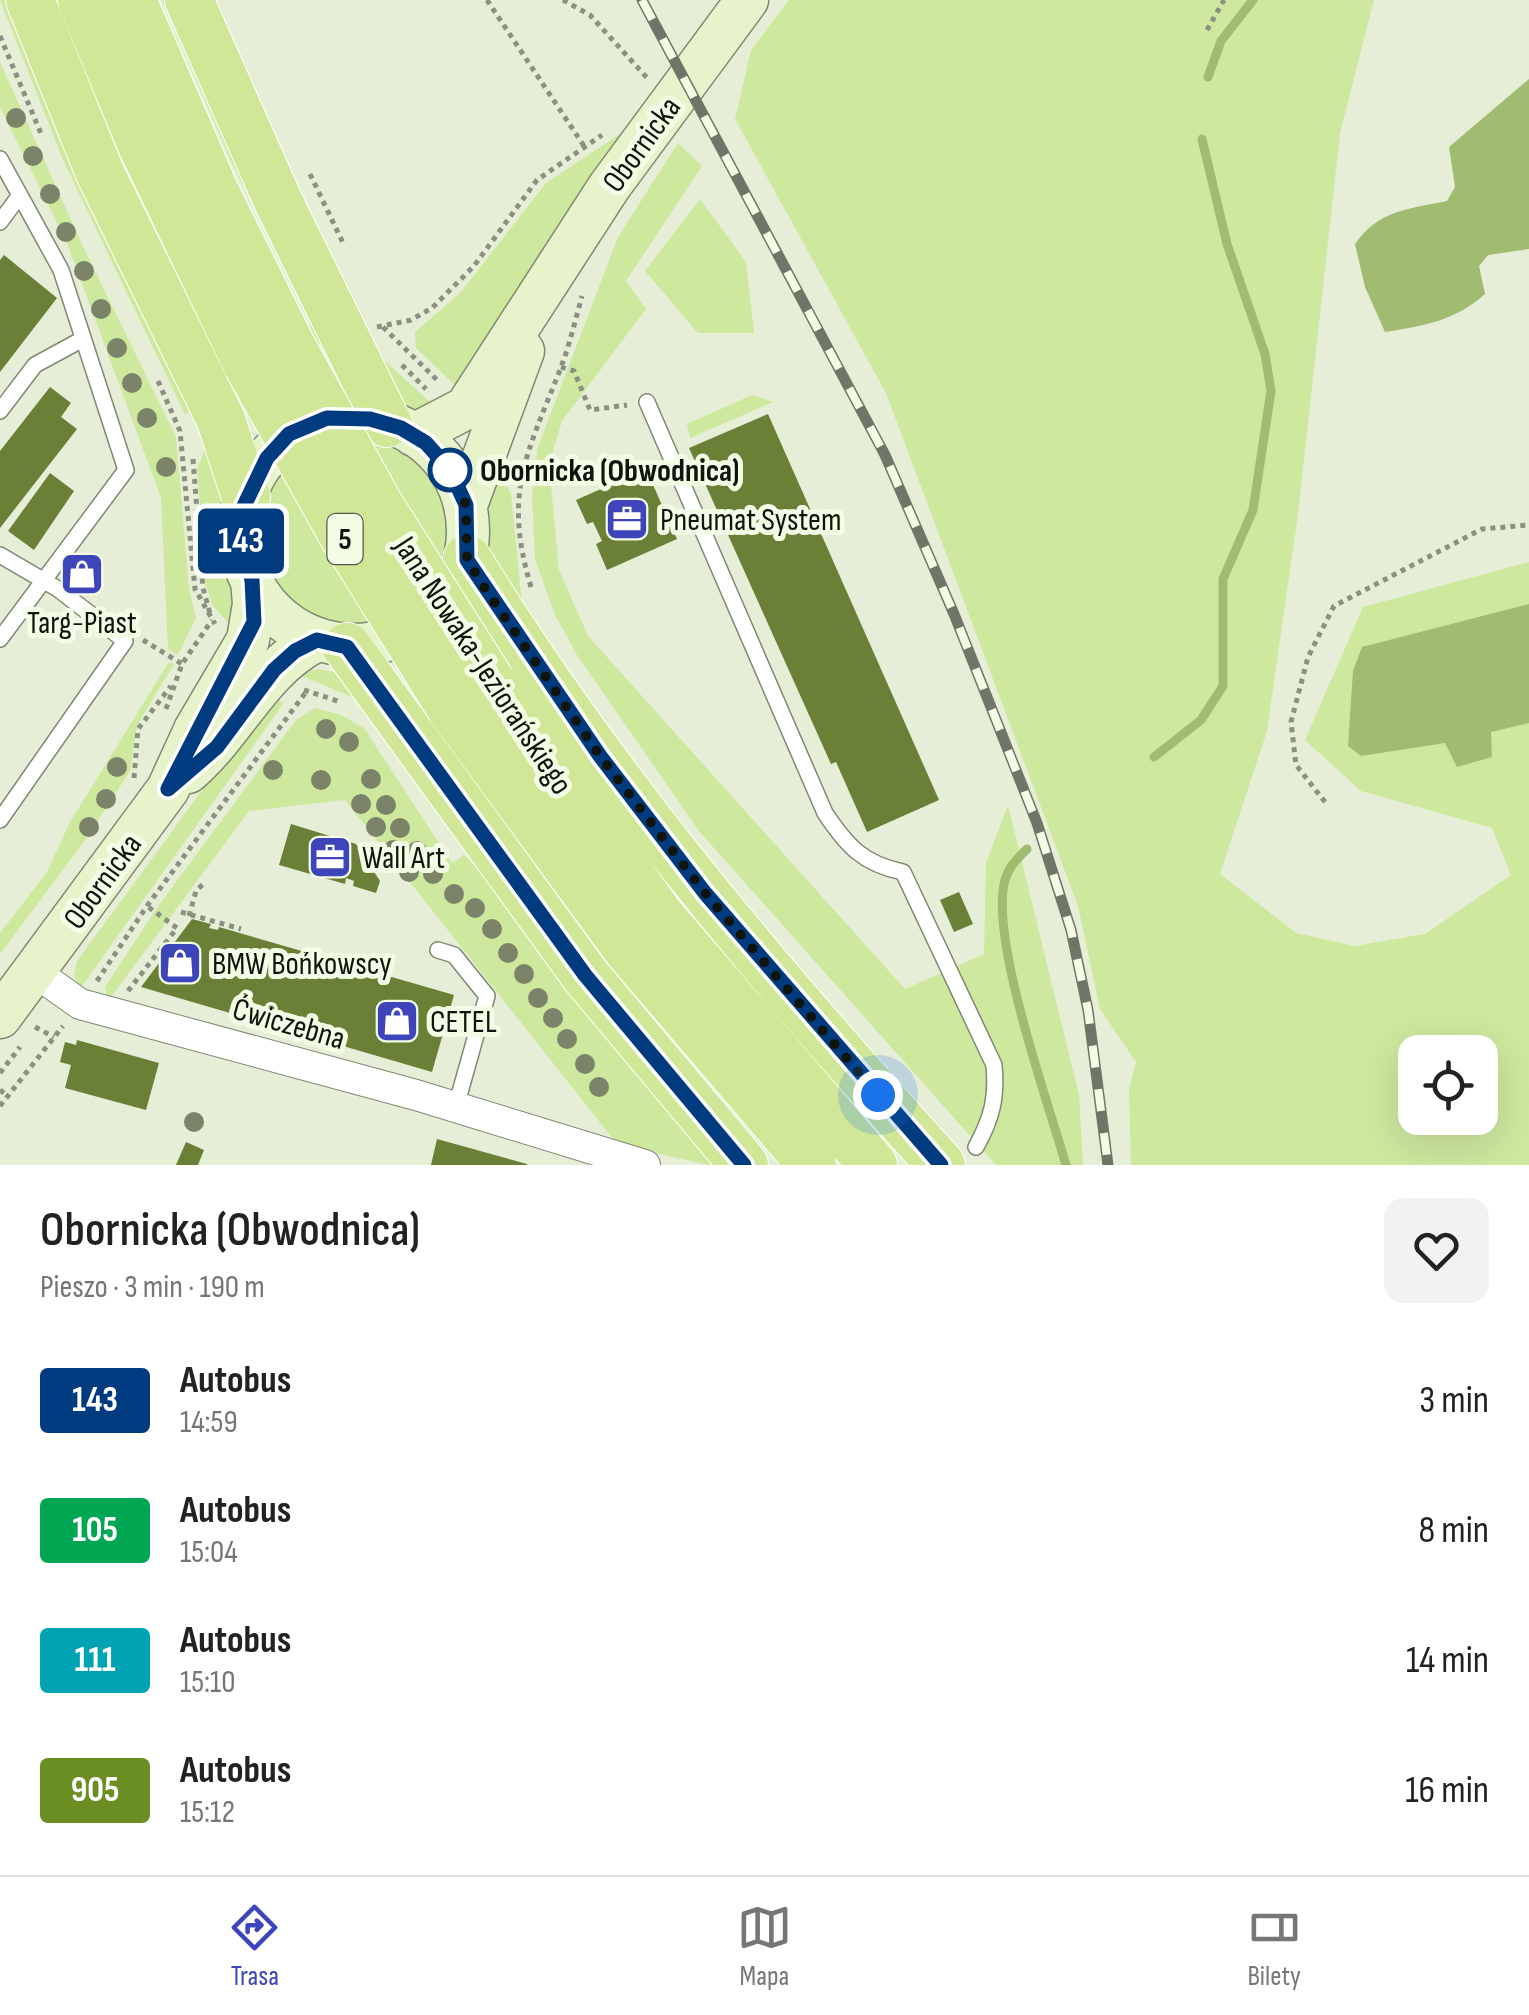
<!DOCTYPE html>
<html lang="pl">
<meta charset="utf-8">
<style>
:root{--surface:#fff;--page:#f2f2f2;--text:#222;--muted:#767676;--line:#e0e0e0;--accent:#3e44b9}
body{margin:0;font-family:"Sofia Sans Condensed",sans-serif;background:var(--page);color:var(--text);height:100vh;display:flex;flex-direction:column;font-size:38px;white-space:nowrap}
*{box-sizing:border-box;margin:0}
p{font-size:32px;color:var(--muted)}
.icon{flex:none;width:55px;height:55px;fill:none;stroke:currentColor;stroke-width:2;stroke-linecap:round;stroke-linejoin:round}
.map{position:relative;height:1165px;overflow:hidden}
.drawer{display:flex;flex-direction:column;background:var(--surface);flex:1}
.drawer>*{flex:none}
.badge{padding:0 20px;border-radius:8px;font-size:35px;line-height:65px}
.controls{position:absolute;left:1398px;top:1035px;display:grid;gap:20px}
.controls a{display:grid;place-items:center;width:100px;height:100px;border-radius:20px;background:var(--surface);box-shadow:0 10px 40px #0002;font-size:50px}
.you{position:absolute;width:50px;height:50px;margin:-25px;border:8px solid #fff;border-radius:50%;background:#1a73e8;box-shadow:0 0 0 15px #1a73e833}
.map>.badge{position:absolute;translate:-50% -50%;box-shadow:0 0 0 5px #fff}
.round{display:grid;place-items:center;flex:none;width:105px;height:105px;border-radius:20px;background:var(--page)}
.summary{display:flex;align-items:center;justify-content:space-between;height:170px;padding:0 40px}
h1{font-size:48px;font-weight:600;line-height:75px}
ul{padding:0;list-style:none}
li{display:flex;align-items:center;gap:30px;height:130px;padding:0 40px}
li div{flex:1}
li b{display:block;font-size:38px}
li em{font-style:normal}
li .badge{min-width:110px;font-weight:700;text-align:center}
.dock{display:flex;justify-content:space-around;align-items:center;height:140px;border-top:2px solid var(--line);background:var(--surface);font-size:28px;color:var(--muted)}
.dock a{display:grid;justify-items:center;gap:5px}
.dock .on{color:var(--accent)}
.map>svg:first-child{display:block}
</style>
<div class="map">
<svg width="1529" height="1165" viewBox="0 0 1529 1165">
<rect width="100%" height="100%" fill="#e6eed8"/>
<path fill="#cee89e" fill-rule="evenodd" d="M0,0h15l184,408 -14,6 -122,-254z
M162,0h8l158,341 -9,4 -9,-18 3,-2 -82,-164z
M789,0h585l-34,133 -43,389 -30,209 -47,143 76,59 59,13 70,-12 86,-59 -19,-47 -131,-37 -56,-51 58,-133 166,-45v603h-398l-2,-76 7,-27 -36,-53 -22,-103 -192,-513 -151,-274 16,-69zM1415,1052h65v66h-65z
M0,62l81,180 95,195 13,151 7,30 -18,37 -10,-6 -7,-151 -94,-255 -67,-136z
M638,122l-173,273 -49,-47 -1,-16 46,-40 85,-109z
M678,143l24,23 -76,115 20,28 -84,112 -13,43 10,106 29,66 317,353 79,-35 2,-91 22,-58 71,290 4,70h-87l-297,-334 -122,-176 -22,-40 -20,-56 -3,-65 6,-47 80,-210z
M700,199l46,63 8,71h-56l-53,-62z
M376,353l64,58 -35,-3z
M752,395l21,7 -83,36 -3,-14z
M365,433c14,5 31,9 43,16 38,23 55,86 31,123 -6,10 -20,18 -29,25 -9,7 -19,20 -30,24 -61,27 -122,-39 -122,-98 0,-63 60,-71 107,-90z
M209,441l18,47 -7,47 14,60 -2,32 -19,-21 -7,-20 -9,-118z
M500,470l11,24 11,109 -34,-47v-51z
M169,662l5,2 -37,61 -7,46 -44,68 -86,115v-21l47,-61 23,-50z
M318,669l36,7 10,26 -67,-28z
M272,695l11,9 -203,285 -6,-14 3,-14z
M315,708l26,7 23,13 88,135 12,-8 29,27 234,283h-19l-91,-21 -272,-344 -96,11 -138,186 -4,-2 -2,-8 51,-78 140,-189z"/>
<path fill="#a1bb70" d="M1529,79v170l-41,6 -9,11 6,28c-30,27 -62,32 -100,38l-20,-45 -10,-43c24,-34 53,-35 92,-43l8,-14 -6,-40z
M1529,604v119l-38,9 1,25 -35,10 -12,-24 -84,13 -13,-10 5,-75 9,-24z"/>
<g fill="none" stroke-linecap="round" stroke-linejoin="round">
<path stroke="#a1bb70" stroke-width="9" d="M1208,77l13,-36 32,-41
M1154,757l47,-37 22,-34v-107l30,-69 18,-119 -6,-37 -38,-110 -25,-105
M1027,849c-10,10 -18,17 -22,31 -16,57 43,222 61,285"/>
</g>
<path fill="#698036" d="M4,255l53,43 -57,74v-112z
M50,387l21,16 -10,14 16,12 -77,99v-77z
M768,414l171,386 -72,32 -31,-70 -5,2 -142,-316z
M646,469l31,70 -70,31 -11,-26 6,-3 -9,-19 -6,2 -11,-24z
M50,473l24,18 -40,59 -26,-19z
M291,824l65,20 24,37 -4,12 -23,-7 1,-5 -8,-3 -1,6 -66,-19z
M959,892l14,32 -19,8 -14,-32z
M192,919l19,5 -2,4 9,2 1,-3 235,68 -22,77 -291,-85z
M77,1040l82,23 -13,47 -81,-22 6,-23 -11,-3 5,-20 11,3z
M437,1139l90,25v1h-96z
M186,1142l18,8 -6,15h-22z"/>
<g fill="none" stroke-linecap="round" stroke-linejoin="round">
<g stroke="#808873" stroke-width="18">
<path id="service" d="M0,159l61,111 65,200 -126,169
M0,222l20,-27
M647,402l178,411c22,33 38,51 78,59l91,193c3,33 -2,53 -18,82
M0,411l35,-46 46,-25
M0,555l58,34 67,52 -125,179
M438,950l16,5 33,41 -32,114"/>
</g>
<g stroke="#808873" stroke-width="32">
<path id="minor" d="M35,972l45,32 336,91 229,70"/>
</g>
<g stroke="#808873" stroke-width="45">
<path id="secondary" d="M240 531a114 114 0 1 1 228 0a114 114 0 1 1-228 0Z
M414,435l52,-27 143,-221 138,-187
M466,505l57,-154
M188,772c47,-40 72,-104 129,-132
M0,1017l168,-228 27,-59 53,-90 6,-36 -2,-24"/>
</g>
<g stroke="#fff" stroke-width="50">
<path id="primary" d="M30,0l70,173 121,247 25,77
M82,0l60,145 106,220
M132,0l81,188 77,156
M189,0l90,203 108,220
M467,559c134,219 302,416 474,606
M347,647l238,328 159,190
M491,682l169,234 213,249
M451,708l178,243 183,214"/>
</g>
<path stroke="#8b9181" stroke-width="5" stroke-dasharray="5 5" stroke-linecap="butt" d="M487,0l97,146
M563,0l27,15 59,65
M1207,30l17,-30
M0,36l42,100
M310,174l34,71
M377,327l34,-7 21,-12 42,-42 63,-86 65,-45
M383,327l56,55
M402,365l24,24
M561,367l13,4 16,39 37,-5
M158,381l22,50 15,158 20,35
M193,459l10,129 8,29
M531,587c-28,-94 -5,-131 29,-217 9,-23 15,-49 22,-74
M143,640l39,24
M304,690l37,12
M166,709l16,-45 30,-44
M134,778l4,-49 33,-43
M1325,802l-29,-37 -5,-43 17,-65 26,-51 148,-77 47,-4
M181,912l60,17
M189,916l7,-25 9,-9
M97,981l50,-75 159,-214
M128,991l49,-63 -30,-22
M35,1027l19,10
M0,1073l20,-26
M0,1090l8,6
M0,1106l63,-80"/>
<use href="#service" stroke="#fff" stroke-width="15"/>
<use href="#minor" stroke="#fff" stroke-width="30"/>
<use href="#secondary" stroke="#e7f3cb" stroke-width="42"/>
<use href="#primary" stroke="#cfe797" stroke-width="48"/>
<g stroke="#707667" stroke-width="11">
<path id="rail" d="M642,0l243,455 69,159 83,209 34,107 17,80 20,155"/>
</g>
<use href="#rail" stroke="#f3fce5" stroke-width="8" stroke-dasharray="22" stroke-linecap="butt"/>
<g stroke="#fff" stroke-width="50" stroke-linecap="butt">
<path id="primary-bridge" d="M290,344l89,161 112,177
M248,365l94,168 109,175"/>
</g>
<use href="#primary-bridge" stroke="#cfe797" stroke-width="48"/>
</g>
<g fill="#7b8469">
<circle cx="16" cy="118" r="10"/>
<circle cx="33" cy="156" r="10"/>
<circle cx="50" cy="194" r="10"/>
<circle cx="66" cy="232" r="10"/>
<circle cx="84" cy="271" r="10"/>
<circle cx="101" cy="309" r="10"/>
<circle cx="117" cy="348" r="10"/>
<circle cx="132" cy="383" r="10"/>
<circle cx="147" cy="418" r="10"/>
<circle cx="166" cy="467" r="10"/>
<circle cx="326" cy="729" r="10"/>
<circle cx="349" cy="742" r="10"/>
<circle cx="117" cy="767" r="10"/>
<circle cx="273" cy="770" r="10"/>
<circle cx="371" cy="779" r="10"/>
<circle cx="321" cy="780" r="10"/>
<circle cx="106" cy="799" r="10"/>
<circle cx="361" cy="804" r="10"/>
<circle cx="386" cy="805" r="10"/>
<circle cx="89" cy="827" r="10"/>
<circle cx="376" cy="827" r="10"/>
<circle cx="400" cy="828" r="10"/>
<circle cx="393" cy="850" r="10"/>
<circle cx="417" cy="851" r="10"/>
<circle cx="409" cy="872" r="10"/>
<circle cx="433" cy="874" r="10"/>
<circle cx="454" cy="894" r="10"/>
<circle cx="475" cy="908" r="10"/>
<circle cx="492" cy="929" r="10"/>
<circle cx="508" cy="953" r="10"/>
<circle cx="524" cy="974" r="10"/>
<circle cx="538" cy="998" r="10"/>
<circle cx="553" cy="1018" r="10"/>
<circle cx="567" cy="1039" r="10"/>
<circle cx="585" cy="1064" r="10"/>
<circle cx="599" cy="1087" r="10"/>
<circle cx="194" cy="1122" r="10"/>
</g>
<g fill="none" stroke-linecap="round" stroke-linejoin="round">
<g stroke="#fff" stroke-width="22">
<path id="line" d="M744,1165l-159,-190 -238,-328 -30,-7 -22,11 -21,19 -57,77 -49,42 86,-167 -2,-42 -11,-39 2,-33 24,-50 22,-24 38,-16 43,1 31,9 25,15 24,27 16,35 1,55 133,196 105,137 236,272"/>
</g>
<use href="#line" stroke="#003b80" stroke-width="15"/>
<path stroke="#11140c" stroke-width="10" stroke-dasharray="0 18" d="M450,470l16,35 1,55 21,33 112,163 105,137 173,202"/>
</g>
<defs>
<g id="office-square" transform="scale(2.25)"><rect x="-9" y="-9" width="18" height="18" rx="4" fill="#3e44b9" stroke="#f3fce5"/><path d="M-6-3h4V-5.5h4V-3h4V5H-6ZM-1-4.5V-3h2v-1.5ZM-6 0V1H6V0Z" fill="#fff"/></g>
<g id="shop-square" transform="scale(2.25)"><rect x="-9" y="-9" width="18" height="18" rx="4" fill="#3e44b9" stroke="#f3fce5"/><path d="M-5-2.5h2.3a2.7 3.5 0 0 1 5.4 0H5L5.5 6h-11ZM-1.5-2.5h3a1.5 2.3 0 0 0-3 0Z" fill="#fff"/></g>
</defs>
<g fill-rule="evenodd">
<use href="#office-square" x="627" y="519"/>
<use href="#shop-square" x="82" y="574"/>
<use href="#office-square" x="330" y="857"/>
<use href="#shop-square" x="180" y="963"/>
<use href="#shop-square" x="397" y="1021"/>
</g>
<circle fill="#fff" stroke="#003b80" stroke-width="5" cx="450" cy="470" r="20"/>
<g text-anchor="middle" stroke-width="10" stroke-linejoin="round" paint-order="stroke">
<rect fill="#f3fce5" stroke="#555a4d" stroke-width="2.5" x="327.5" y="514" width="35" height="50" rx="8"/>
<g font-size="30" font-weight="bold" fill="#11140c">
<text x="345" y="549">5</text>
</g>
<g font-size="32" fill="#11140c" stroke="#f3fce5">
<text transform="translate(641 144) rotate(-54)" y="11">Obornicka</text>
<text transform="translate(484 665) rotate(57)" y="11">Jana Nowaka-Jeziorańskiego</text>
<text transform="translate(102 881) rotate(-54)" y="11">Obornicka</text>
<text transform="translate(289 1023) rotate(16)" y="11">Ćwiczebna</text>
</g>
<g font-size="32" font-weight="bold" fill="#11140c" stroke="#f3fce5" text-anchor="start">
<text x="480" y="481">Obornicka (Obwodnica)</text>
</g>
<g font-size="32" fill="#11140c" stroke="#f3fce5" text-anchor="start">
<text x="660" y="530">Pneumat System</text>
<text x="82" y="633" text-anchor="middle">Targ-Piast</text>
<text x="362" y="868">Wall Art</text>
<text x="212" y="974">BMW Bońkowscy</text>
<text x="430" y="1032">CETEL</text>
</g>
</g>
</svg>
<div class="controls">
<a><svg class="icon" aria-label="locate" viewBox="0 0 24 24"><circle cx="12" cy="12" r="6"/><path d="M12 2v4M12 18v4M2 12h4M18 12h4"/></svg></a>
</div>
<div class="you" style="left:878px;top:1095px"></div>
<b class="badge" style="left:241px;top:541px;background:#003b80;color:#fff">143</b>
</div>
<section class="drawer">
<div class="summary"><div><h1>Obornicka (Obwodnica)</h1><p>Pieszo · 3 min · 190 m</p></div><a class="round"><svg class="icon" aria-label="heart" viewBox="0 0 24 24"><path d="M12 20l-8-8c-3-5 5-10 8-4 3-6 11-1 8 4z"/></svg></a></div>
<ul>
<li><span class="badge" style="background:#003b80;color:#fff">143</span><div><b>Autobus</b><p>14:59</p></div><em>3 min</em></li>
<li><span class="badge" style="background:#00a651;color:#fff">105</span><div><b>Autobus</b><p>15:04</p></div><em>8 min</em></li>
<li><span class="badge" style="background:#00a3b4;color:#fff">111</span><div><b>Autobus</b><p>15:10</p></div><em>14 min</em></li>
<li><span class="badge" style="background:#6b8e23;color:#fff">905</span><div><b>Autobus</b><p>15:12</p></div><em>16 min</em></li>
</ul>
</section>
<nav class="dock">
<a class="on"><svg class="icon" aria-label="directions" viewBox="0 0 24 24"><path d="M12 3l9 9-9 9-9-9zM9 14v-3h6M13 9l2 2-2 2"/></svg>Trasa</a>
<a><svg class="icon" aria-label="map" viewBox="0 0 24 24"><path d="M3 6l6-2 6 2 6-2v14l-6 2-6-2-6 2zM9 4v14M15 6v14"/></svg>Mapa</a>
<a><svg class="icon" aria-label="tickets" viewBox="0 0 24 24"><path d="M3 7h18v10H3zM15 7v10"/></svg>Bilety</a>
</nav>
